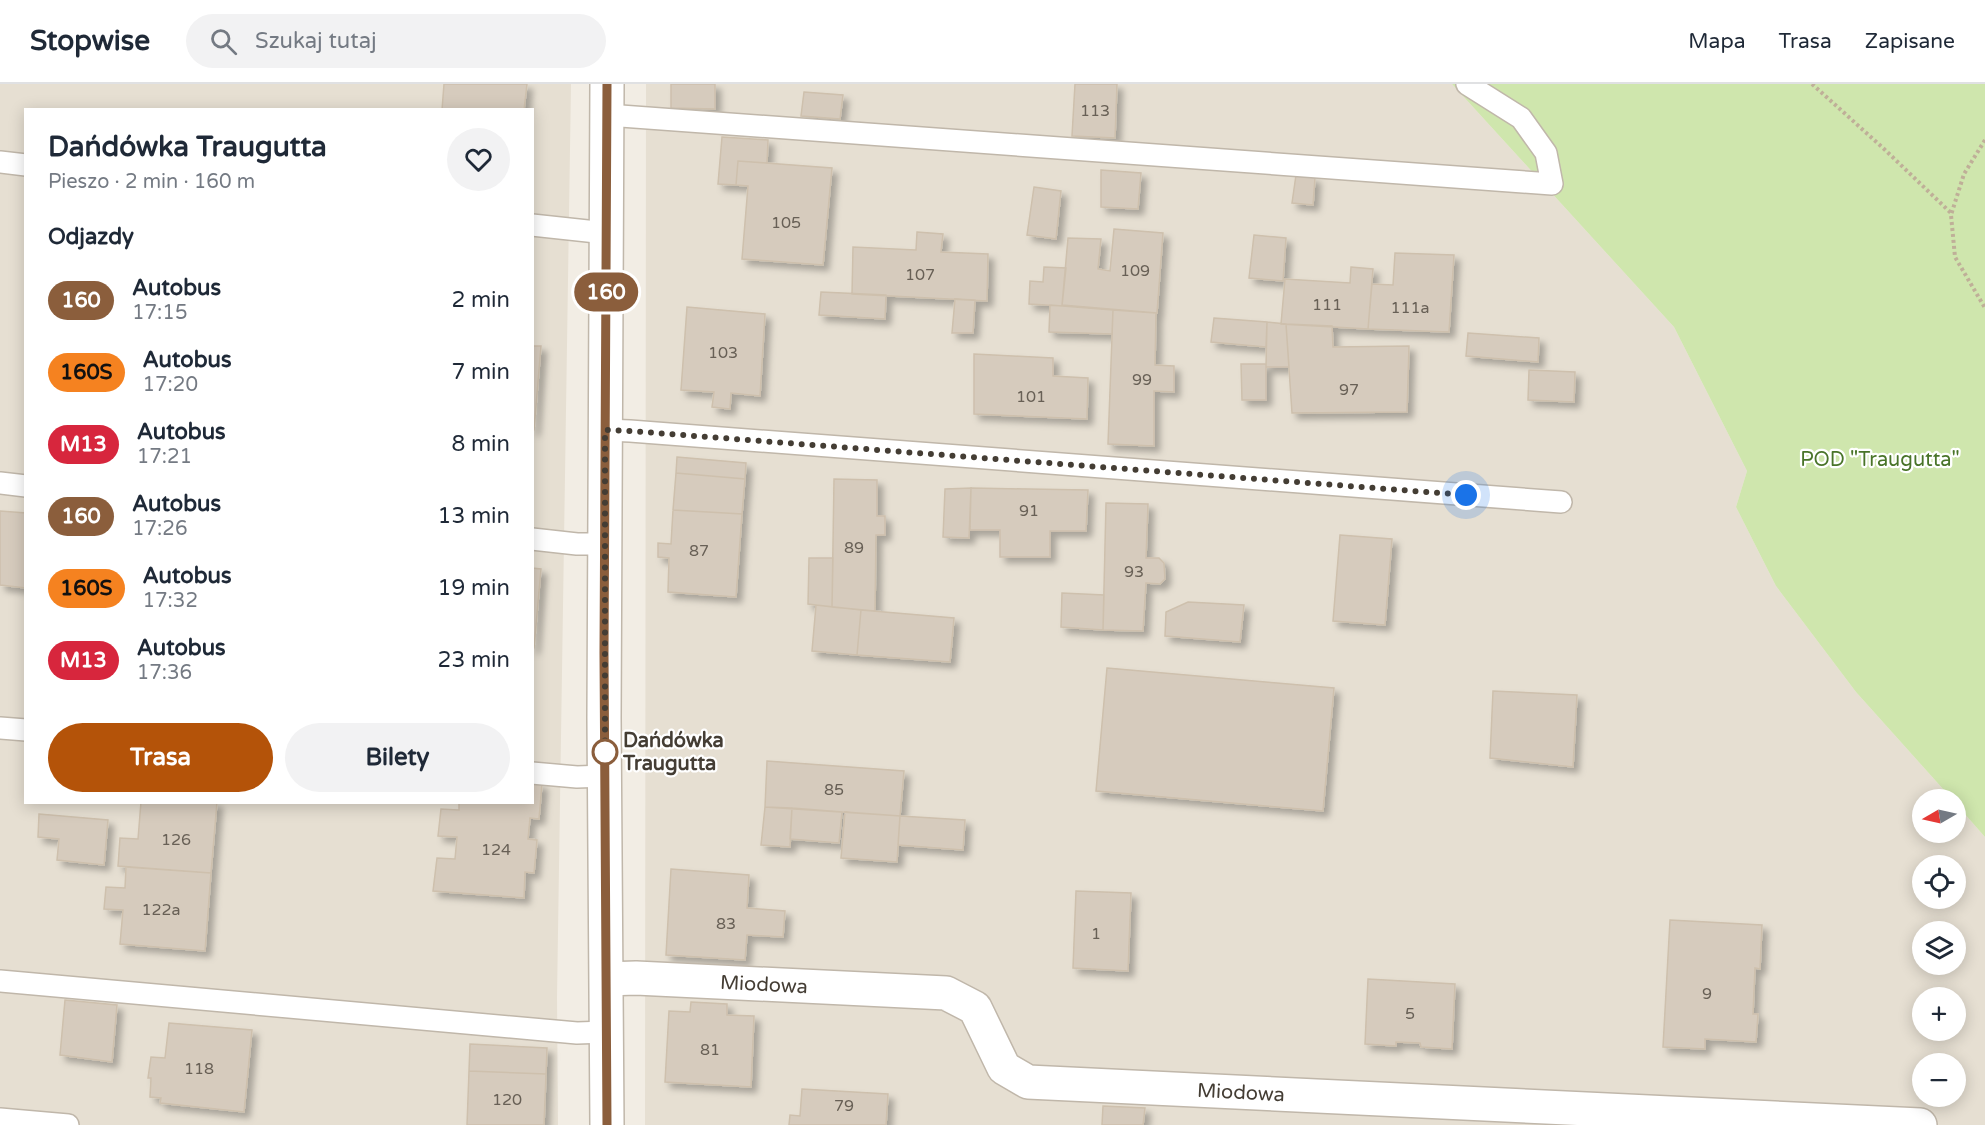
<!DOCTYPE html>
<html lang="pl">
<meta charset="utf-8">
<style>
:root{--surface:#fff;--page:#f2f2f3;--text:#1f2937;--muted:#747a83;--line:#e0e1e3;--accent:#b45309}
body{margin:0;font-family:"Varela Round",sans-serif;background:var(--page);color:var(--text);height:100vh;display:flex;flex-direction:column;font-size:22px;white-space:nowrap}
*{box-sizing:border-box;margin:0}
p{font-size:20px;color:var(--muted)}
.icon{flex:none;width:33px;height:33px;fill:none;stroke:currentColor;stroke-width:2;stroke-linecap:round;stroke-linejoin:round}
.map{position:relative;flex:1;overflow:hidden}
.drawer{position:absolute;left:24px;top:24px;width:510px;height:696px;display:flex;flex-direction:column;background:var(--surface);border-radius:0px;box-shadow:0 3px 15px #0003}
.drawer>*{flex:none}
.badge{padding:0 12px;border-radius:20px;font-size:21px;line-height:39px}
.needle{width:39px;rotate:261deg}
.tools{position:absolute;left:1912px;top:705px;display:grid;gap:12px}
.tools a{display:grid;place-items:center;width:54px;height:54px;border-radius:50%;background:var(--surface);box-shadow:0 3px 15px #0003;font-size:30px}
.you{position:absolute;width:30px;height:30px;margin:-15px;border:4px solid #fff;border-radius:50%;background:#1a73e8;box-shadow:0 0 0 9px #1a73e833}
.map>.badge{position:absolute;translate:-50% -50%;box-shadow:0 0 0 3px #fff}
h2{padding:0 24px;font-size:22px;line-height:54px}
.round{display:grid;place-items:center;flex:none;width:63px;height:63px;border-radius:32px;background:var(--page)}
.headline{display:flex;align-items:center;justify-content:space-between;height:102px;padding:0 24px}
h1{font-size:28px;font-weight:700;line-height:45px}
.button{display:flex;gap:12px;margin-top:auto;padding:12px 24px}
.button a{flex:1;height:69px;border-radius:36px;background:var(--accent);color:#fff;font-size:24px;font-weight:700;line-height:69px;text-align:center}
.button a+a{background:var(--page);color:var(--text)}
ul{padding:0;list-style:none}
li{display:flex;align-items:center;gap:18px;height:72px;padding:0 24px}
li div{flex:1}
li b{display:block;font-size:22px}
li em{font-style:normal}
li .badge{min-width:66px;font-weight:700;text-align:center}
header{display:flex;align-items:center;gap:36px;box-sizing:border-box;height:84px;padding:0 30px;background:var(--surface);border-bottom:2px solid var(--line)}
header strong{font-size:28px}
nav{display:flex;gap:33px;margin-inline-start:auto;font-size:21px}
.search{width:420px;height:54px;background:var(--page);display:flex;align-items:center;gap:15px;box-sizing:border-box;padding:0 21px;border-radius:33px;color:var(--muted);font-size:22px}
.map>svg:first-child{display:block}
</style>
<header>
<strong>Stopwise</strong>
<div class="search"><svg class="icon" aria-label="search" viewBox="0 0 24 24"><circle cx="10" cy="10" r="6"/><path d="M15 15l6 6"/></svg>Szukaj tutaj</div>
<nav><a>Mapa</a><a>Trasa</a><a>Zapisane</a></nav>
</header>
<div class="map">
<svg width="1985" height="1041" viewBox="0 0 1985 1041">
<defs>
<filter id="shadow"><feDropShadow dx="5.5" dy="5.5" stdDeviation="3" flood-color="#0004"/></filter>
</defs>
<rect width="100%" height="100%" fill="#f2ede4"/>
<path fill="#e6dfd2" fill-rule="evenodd" d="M0,0h571l-14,914 1,127h-558zM26,26h506v692h-506z
M646,0h806l222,243 73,144 -11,36 40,79 80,106 96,107 -29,1v32h33v-28l29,33v288h-1340zM1923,782h33v32h-33zM1923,848h33v32h-33zM1923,914h33v32h-33zM1923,980h33v32h-33z"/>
<path fill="#cfe6ad" d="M1452,0h533v753l-29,-33v-4l-4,-1 -96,-107 -80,-106 -40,-79 11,-36 -73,-144z"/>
<path fill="#d6cbbd" stroke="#cec0ad" stroke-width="1.5" filter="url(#shadow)" d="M444,0h83l-3,26h-82z
M671,0h44v25l-44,-1z
M1075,0h42l-2,54 -43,-2z
M804,8l39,3 -3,24 -39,-3z
M722,53l46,3 -1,23 -29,-2 -2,24 -18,-1z
M738,77l94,7 -9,97 -81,-6 6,-73 -12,-1z
M1101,86l40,3 -3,36 -37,-2z
M1296,91l19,3 -2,27 -21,-2z
M1034,103l27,4 -5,48 -29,-4z
M1114,145l49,4 -6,80 -95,-8 6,-67 33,1 -3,30 12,2z
M917,148l26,2 -2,18 47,2 -1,47 -135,-7 1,-47 63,3z
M1254,151l32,3 -3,43 -34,-3z
M1395,169l59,2 -5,77 -81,-3 4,-45 21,1z
M1044,183l22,1 -4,38 -33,-2 1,-23 13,1z
M1351,183l22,2 -5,60 -87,-5 4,-45 65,4z
M821,208l65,3 -1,24 -66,-4z
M955,215l20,1 -2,33h-21z
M1050,221l63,5 -1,24 -63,-2z
M687,223l78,7 -5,82 -29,-3 -1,16 -18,-2 2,-15 -33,-2z
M1113,226l43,3 -1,52 19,1v26l-20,-1v55l-46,-2z
M1214,234l53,4 -1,25 -55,-5z
M1267,238l19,2 3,43h-23z
M1286,240l46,2 1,21 76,-1 -2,66 -115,1z
M1468,249l71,5 -1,24 -72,-6z
M532,262h9l-7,84h-2z
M974,270l79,4v18l35,2 -1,41 -113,-5z
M1241,280h25v36h-24z
M1529,286l46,2 -1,30 -46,-2z
M677,373l69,6 -1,16 -69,-6z
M676,389l69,6 -3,35 -69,-4z
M834,395l43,1v36h8v19h-9l-1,76 -43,-4z
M971,404l117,2 -2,41h-36v26h-50v-27h-30z
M971,404l-2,50 -26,-1 2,-48z
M1106,419l42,1 -2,54h13l5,5 1,16 -5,5 -14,-1 -3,48 -40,-1z
M673,426l69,4 -6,83 -68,-5 1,-34 -11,-1v-14l13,1z
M0,427l26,2v75l-26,-3z
M1340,451l52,4 -7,86 -52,-4z
M809,474h24l-1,49 -24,-3z
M532,484l9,1 -7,79h-2z
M1062,509l42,2 -1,35 -42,-3z
M1188,518l56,3 -4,37 -75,-6 1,-24z
M816,521l45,5 -4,45 -45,-4z
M861,526l93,8 -4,44 -93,-7z
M1107,584l227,20 -11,123 -227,-20z
M1493,607l84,4 -4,72 -83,-9z
M767,677l137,10 -4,45 -135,-9z
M532,699l10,1 -3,35 -9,-1 -2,21 9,1 -3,33 -9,-1 -1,26 -91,-7 4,-33 18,1 2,-22 -19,-1 3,-27 18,1v-8h73z
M141,718h76l-6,71 -93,-7 2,-28 18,1z
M765,723l27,1 -2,39 -29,-2z
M792,724l50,4 -3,31 -49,-4z
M845,728l55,4 -3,46 -56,-4z
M39,730l69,6 -4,45 -47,-5 2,-21 -21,-2z
M900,732l65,4 -2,30 -65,-5z
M126,783l85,6 -6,78 -85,-7 3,-34 -19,-1 2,-22 19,1z
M671,785l78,6 -2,33 38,3 -2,26 -36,-2 -2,25 -79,-5z
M1076,807l55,2 -3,78 -55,-3z
M1670,836l92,5 -2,44 -5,-1 -2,46h5l-2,28 -51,-3v10l-42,-2z
M1368,895l87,5 -3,65 -31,-2 -1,-4 -24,-1v4l-31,-2z
M65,916l52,5 -5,57 -52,-7z
M691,918l36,2v11l27,1 -3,71 -86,-5 4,-71 21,1z
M169,939l83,7 -8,82 -84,-9 1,-5 -11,-1 1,-19h-3l3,-21 14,1z
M470,960l77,4 -1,26 -77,-3z
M469,987l77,3 -2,51h-77z
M802,1005l86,5 -2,31h-97l1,-10 10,1z
M1103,1022l42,2 -2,17h-41z"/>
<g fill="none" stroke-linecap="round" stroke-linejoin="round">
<g stroke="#c0b7aa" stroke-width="24">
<path id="service" d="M607,31l945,69 -6,-31 -25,-35 -54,-34
M0,78l26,3
M532,141l74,8
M605,346l25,1 931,71
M0,399l26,3
M532,455l45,5h27
M0,644l26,2
M532,689l45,4 28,-1
M0,897l577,52 29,-1
M0,1035l68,6"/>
</g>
<g stroke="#c0b7aa" stroke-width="36">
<path id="minor" d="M606,895l30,-1 310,15 29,15 29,60 24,14 892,43
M607,1041l-3,-407 3,-634"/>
</g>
<path stroke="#bfaf98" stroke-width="4" stroke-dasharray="3 3" stroke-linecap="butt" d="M1812,0l70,63 69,66
M1985,56l-21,34 -13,41 4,42 30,51"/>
<use href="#service" stroke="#fff" stroke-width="21"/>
<use href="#minor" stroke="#fff" stroke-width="33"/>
</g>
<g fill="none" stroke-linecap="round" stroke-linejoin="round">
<g stroke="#fff" stroke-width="14">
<path id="line" d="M607,1041l-3,-472 3,-569"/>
</g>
<use href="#line" stroke="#8b5e3c" stroke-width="9"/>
<path stroke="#443d34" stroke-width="6" stroke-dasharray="0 10.8" d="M605,668v5v-327l25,1 836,64"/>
</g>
<circle fill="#fff" stroke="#8b5e3c" stroke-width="3" cx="605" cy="668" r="12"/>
<g text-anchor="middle" stroke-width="4.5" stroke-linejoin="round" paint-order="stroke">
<g font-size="16" fill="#686056">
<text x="1095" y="32">113</text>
<text x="786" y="144">105</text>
<text x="1135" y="192">109</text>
<text x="920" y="196">107</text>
<text x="1327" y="226">111</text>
<text x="1410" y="229">111a</text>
<text x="723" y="274">103</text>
<text x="1142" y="301">99</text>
<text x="1349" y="311">97</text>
<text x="1031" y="318">101</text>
<text x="1029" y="432">91</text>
<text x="854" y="469">89</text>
<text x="699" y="472">87</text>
<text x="1134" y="493">93</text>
<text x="834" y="711">85</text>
<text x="176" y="761">126</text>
<text x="496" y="771">124</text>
<text x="161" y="831">122a</text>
<text x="726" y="845">83</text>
<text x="1096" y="855">1</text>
<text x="1707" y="915">9</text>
<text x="1410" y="935">5</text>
<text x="710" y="971">81</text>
<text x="199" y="990">118</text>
<text x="507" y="1021">120</text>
<text x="844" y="1027">79</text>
</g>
<g font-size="20" fill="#497429" stroke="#fff">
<text x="1880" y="382">POD "Traugutta"</text>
</g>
<g font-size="20" font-weight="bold" fill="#443d34" stroke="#fff" text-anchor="start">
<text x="623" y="663">Dańdówka<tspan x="623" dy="23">Traugutta</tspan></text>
</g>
<g font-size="20" fill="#443d34" stroke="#fff">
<text transform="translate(764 900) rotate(3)" y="7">Miodowa</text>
<text transform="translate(1241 1008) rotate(3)" y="7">Miodowa</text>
</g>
</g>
</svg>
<div class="tools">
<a><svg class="needle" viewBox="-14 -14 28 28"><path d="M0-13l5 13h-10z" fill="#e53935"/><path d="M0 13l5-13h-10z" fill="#747a83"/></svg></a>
<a><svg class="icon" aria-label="locate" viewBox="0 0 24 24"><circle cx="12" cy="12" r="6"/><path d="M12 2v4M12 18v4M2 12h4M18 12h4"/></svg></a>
<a><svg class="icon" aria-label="layers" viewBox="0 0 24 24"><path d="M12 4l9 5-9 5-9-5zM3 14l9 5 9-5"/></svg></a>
<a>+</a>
<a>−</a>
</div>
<div class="you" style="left:1466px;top:411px"></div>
<b class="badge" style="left:606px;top:208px;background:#8b5e3c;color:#fff">160</b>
<section class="drawer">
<div class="headline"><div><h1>Dańdówka Traugutta</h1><p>Pieszo · 2 min · 160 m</p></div><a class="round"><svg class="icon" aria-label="heart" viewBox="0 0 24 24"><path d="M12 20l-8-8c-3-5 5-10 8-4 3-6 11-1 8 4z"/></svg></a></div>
<h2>Odjazdy</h2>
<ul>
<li><span class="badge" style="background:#8b5e3c;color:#fff">160</span><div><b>Autobus</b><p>17:15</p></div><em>2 min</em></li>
<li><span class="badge" style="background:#f58220;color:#111">160S</span><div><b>Autobus</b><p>17:20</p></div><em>7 min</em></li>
<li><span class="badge" style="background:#d7263d;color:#fff">M13</span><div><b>Autobus</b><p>17:21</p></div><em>8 min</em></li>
<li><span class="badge" style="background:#8b5e3c;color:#fff">160</span><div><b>Autobus</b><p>17:26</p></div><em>13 min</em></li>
<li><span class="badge" style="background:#f58220;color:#111">160S</span><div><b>Autobus</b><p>17:32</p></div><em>19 min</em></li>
<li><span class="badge" style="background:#d7263d;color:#fff">M13</span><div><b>Autobus</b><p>17:36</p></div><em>23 min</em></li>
</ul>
<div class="button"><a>Trasa</a><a>Bilety</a></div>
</section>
</div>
